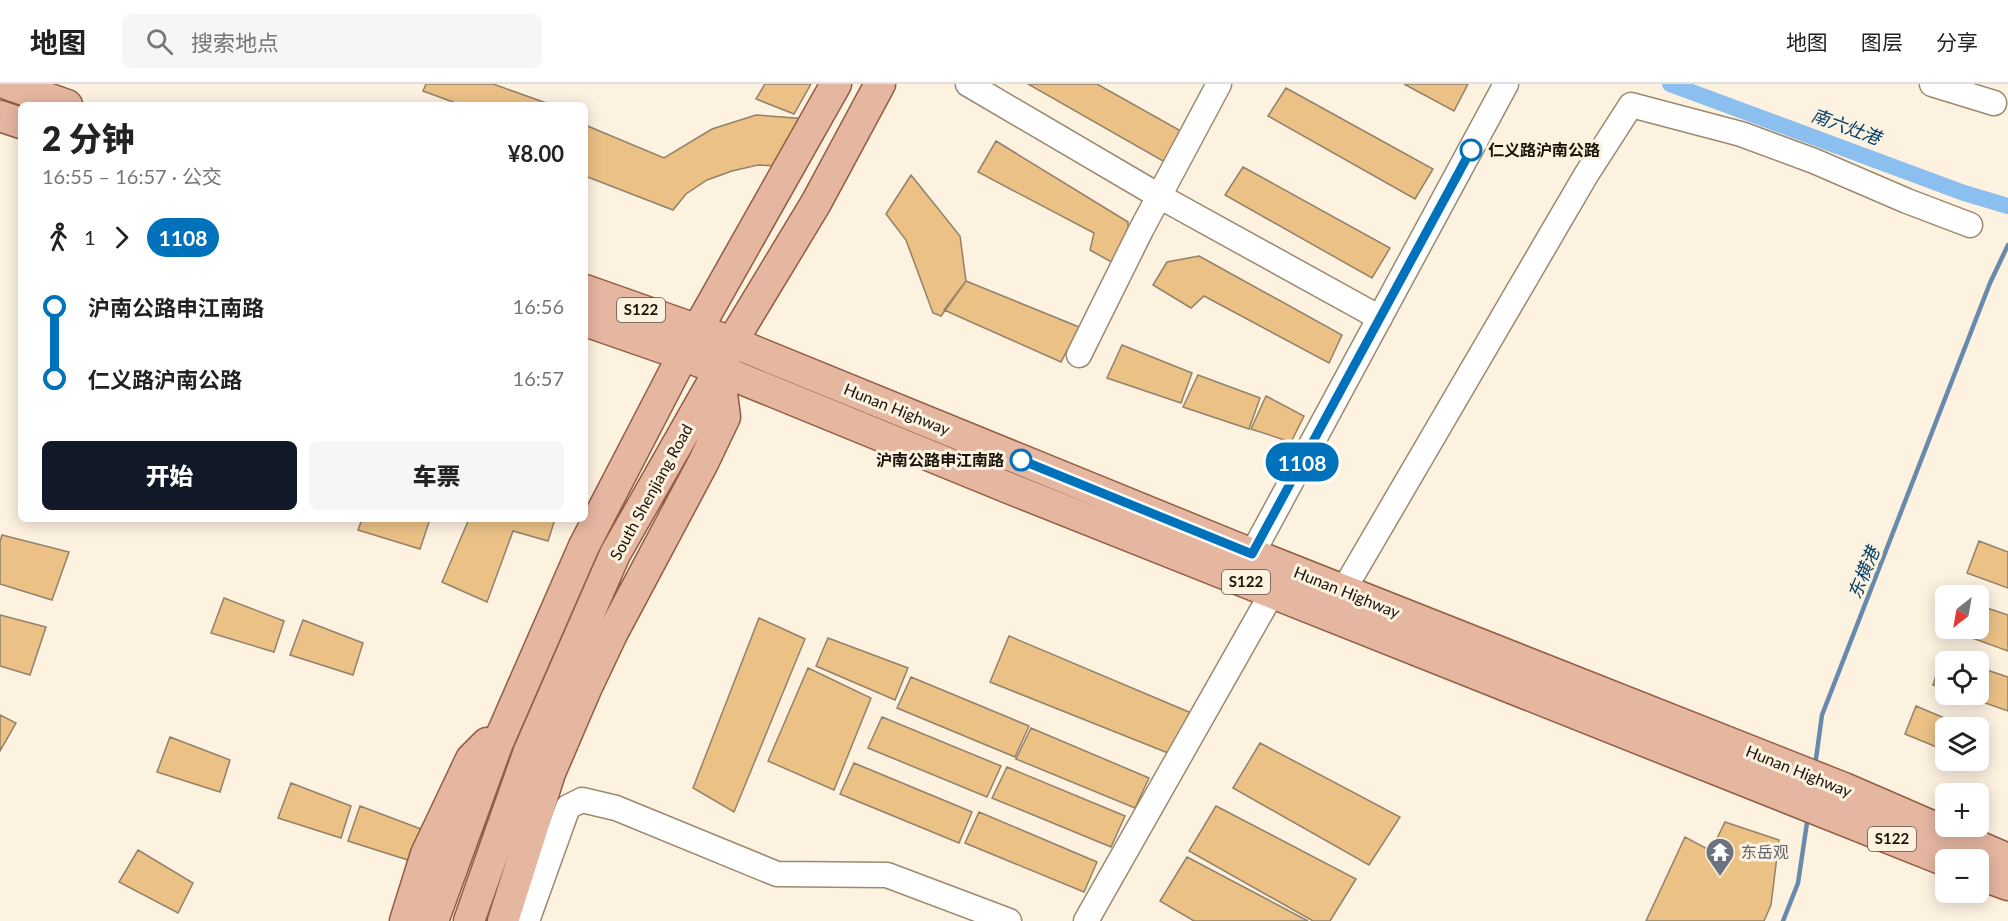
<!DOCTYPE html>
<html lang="zh">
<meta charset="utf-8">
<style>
:root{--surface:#fff;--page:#f6f6f6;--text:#222;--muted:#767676;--line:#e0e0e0;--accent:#111827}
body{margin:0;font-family:Lato,"Noto Sans SC",sans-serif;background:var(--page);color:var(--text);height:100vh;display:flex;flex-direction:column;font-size:22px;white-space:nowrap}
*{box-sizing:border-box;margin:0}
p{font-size:20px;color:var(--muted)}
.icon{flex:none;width:33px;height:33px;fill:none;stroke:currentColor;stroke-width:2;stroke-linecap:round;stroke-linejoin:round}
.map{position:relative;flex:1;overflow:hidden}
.side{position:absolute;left:18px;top:18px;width:570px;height:420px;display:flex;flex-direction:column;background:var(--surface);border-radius:9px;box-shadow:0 3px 15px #0003}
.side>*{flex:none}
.badge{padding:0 12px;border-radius:20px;font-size:21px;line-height:39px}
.needle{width:39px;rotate:211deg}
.tools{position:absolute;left:1935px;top:501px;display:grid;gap:12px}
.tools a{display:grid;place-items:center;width:54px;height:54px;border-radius:9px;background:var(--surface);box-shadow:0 3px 15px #0003;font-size:30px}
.map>.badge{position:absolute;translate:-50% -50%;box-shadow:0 0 0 3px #fff}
.legs{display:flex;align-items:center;gap:9px;height:66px;padding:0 24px;font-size:20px}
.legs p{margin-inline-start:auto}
.head{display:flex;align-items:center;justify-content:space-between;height:102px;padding:0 24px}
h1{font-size:33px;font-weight:800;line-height:45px}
.action{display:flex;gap:12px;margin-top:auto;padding:12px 24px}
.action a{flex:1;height:69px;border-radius:9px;background:var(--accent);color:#fff;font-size:24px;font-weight:800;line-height:69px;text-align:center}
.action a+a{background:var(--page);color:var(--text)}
ul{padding:0 24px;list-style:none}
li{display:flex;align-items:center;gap:21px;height:72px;font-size:22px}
li i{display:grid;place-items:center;width:9px;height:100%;margin:0 8px;background:currentColor}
li i::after{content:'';width:15px;height:15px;margin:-8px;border:4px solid;border-radius:50%;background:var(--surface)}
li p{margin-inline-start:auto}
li:first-child i{background:linear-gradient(#0000 50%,currentColor 0)}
li:last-child i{background:linear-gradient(currentColor 50%,#0000 0)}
header{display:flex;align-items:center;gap:36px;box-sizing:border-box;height:84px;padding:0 30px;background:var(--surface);border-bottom:2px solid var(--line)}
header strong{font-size:28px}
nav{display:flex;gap:33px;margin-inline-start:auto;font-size:21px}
.search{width:420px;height:54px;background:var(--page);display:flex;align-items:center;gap:15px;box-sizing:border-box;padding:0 21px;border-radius:9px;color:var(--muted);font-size:22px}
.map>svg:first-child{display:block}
</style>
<header>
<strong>地图</strong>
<div class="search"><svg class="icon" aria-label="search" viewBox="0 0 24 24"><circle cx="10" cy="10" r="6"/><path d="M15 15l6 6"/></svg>搜索地点</div>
<nav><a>地图</a><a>图层</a><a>分享</a></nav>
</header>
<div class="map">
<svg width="2008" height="837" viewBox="0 0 2008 837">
<rect width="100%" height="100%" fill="#fdf1e0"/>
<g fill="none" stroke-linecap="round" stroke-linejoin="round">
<path stroke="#688bab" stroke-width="4.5" d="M1815,682l7,-51 168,-432 18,-38
M1783,837l15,-38 10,-67"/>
<path stroke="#8abff0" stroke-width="16" d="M1670,0l294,109 44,13"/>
</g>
<path fill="#ebc186" stroke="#938169" stroke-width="1.5" d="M426,0h67l59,21h-91l-38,-14z
M765,0h46l-17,30 -38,-15z
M1028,0h69l91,51 -18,30z
M1404,0h64l-14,27z
M1286,4l147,81 -18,30 -147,-83z
M756,31l52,4 -28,47 -22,-1 -26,6 -25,9 -21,14 -13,16 -88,-34v-51l79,33 48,-29z
M996,57l132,81v27l-6,19 -32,-18 4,-17 -116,-61z
M1243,83l147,81 -18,30 -147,-83z
M911,91l49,61 6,45 -25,35 -8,-3 -27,-73 -20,-26z
M1199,172l143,79 -13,28 -125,-67 -13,12 -38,-23 14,-23z
M966,197l113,46 -18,35 -117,-52z
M1122,261l70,28 -11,30 -74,-25z
M1198,291l62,23 -11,31 -66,-22z
M1266,312l38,20 -13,26 -40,-13z
M362,435h68l-10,30 -62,-19z
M469,435h86l-7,22 -35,-10 -26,71 -45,-20z
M2,451l67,17 -17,48 -52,-16v-42z
M1979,457l29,11v36l-41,-15z
M224,514l60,23 -10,31 -63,-19z
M1978,521l30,10v36l-58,-21 28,-2z
M0,531l46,12 -16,48 -30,-9z
M759,534l46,21 -71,173 -41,-24z
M303,536l60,23 -10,32 -63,-20z
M1009,552l187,79 -18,42 -188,-75z
M828,554l80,30 -13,32 -79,-34z
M1943,570l20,8h-17v27l-13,-4z
M1978,583l30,10v34l-48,-17h18z
M808,584l63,30 -37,92 -66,-29z
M911,593l118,49 -14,31 -118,-49z
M1916,622l52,22h-22v23l-41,-17z
M0,631l16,8 -16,28z
M882,633l119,49 -14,31 -119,-49z
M1031,644l118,50 -14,30 -119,-49z
M170,653l60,23 -10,32 -63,-20z
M1260,659l140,74 -31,48 -136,-77z
M854,679l118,49 -13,31 -119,-49z
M1007,683l118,49 -14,31 -119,-49z
M291,699l60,23 -10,32 -63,-20z
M360,722l61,23 -10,32 -63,-20z
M1216,722l140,73 -26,42h-17l-124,-70z
M979,728l118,50 -13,30 -119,-49z
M1725,738l54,18 -8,65 -7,16h-118l39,-84 26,14z
M138,766l55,33 -15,30 -59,-31z
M1187,773l121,64h-114l-34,-20z"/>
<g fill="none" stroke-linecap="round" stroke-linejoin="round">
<g stroke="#9b8970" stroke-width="27">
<path id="minor" d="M968,0l191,112 221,122
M1932,0l62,19
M1079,271l62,-125 78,-146
M1252,470l254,-470
M1343,507l243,-416 45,-70 110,29 73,27 93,40 63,24
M527,837l41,-114 14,-7 34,8 161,66 110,1 122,46
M1086,837l186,-328"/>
</g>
<g stroke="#925d42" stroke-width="33">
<path id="major" d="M7,0l60,21
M0,32l21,7
M585,206l147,52 520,212 592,234 164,71
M585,237l98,34 328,134 935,372
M1978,790l30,11
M405,837l21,-67 45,-95 16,-16
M433,837l64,-176 87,-199 99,-191 153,-271
M469,837l60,-170 86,-197 104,-183 13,-29 84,-139 64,-119
M503,837l47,-148 36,-84 26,-55 91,-171 22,-46 -6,-46"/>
</g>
<use href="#minor" stroke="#fff" stroke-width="24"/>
<use href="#major" stroke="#e5b6a0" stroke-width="30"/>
</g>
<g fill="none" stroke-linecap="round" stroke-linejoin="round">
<g stroke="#fff" stroke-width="14">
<path id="line-1" d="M1021,376l231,94 219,-404"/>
</g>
<use href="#line-1" stroke="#0072bc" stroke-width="9"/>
</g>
<defs>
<g id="temple-pin" transform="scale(1.5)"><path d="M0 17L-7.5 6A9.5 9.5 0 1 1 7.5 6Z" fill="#6b7280" stroke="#fdf1e0"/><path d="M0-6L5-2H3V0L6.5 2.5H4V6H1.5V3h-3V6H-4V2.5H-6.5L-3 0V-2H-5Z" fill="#fff"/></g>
</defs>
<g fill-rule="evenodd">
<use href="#temple-pin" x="1720" y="768"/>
</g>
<g fill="#fff" stroke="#0072bc" stroke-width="3">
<circle cx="1471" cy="66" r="10"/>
<circle cx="1021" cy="376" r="10"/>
</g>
<g text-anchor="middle" stroke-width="6" stroke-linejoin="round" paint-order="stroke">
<g fill="#fdf1e0" stroke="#5e564a" stroke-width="1.5">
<rect x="617" y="214" width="48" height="24" rx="4.5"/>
<rect x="1222" y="486" width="48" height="24" rx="4.5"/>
<rect x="1868" y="743" width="48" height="24" rx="4.5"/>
</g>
<g font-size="15" font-weight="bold" fill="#1a1309">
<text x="641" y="231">S122</text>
<text x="1246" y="503">S122</text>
<text x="1892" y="760">S122</text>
</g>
<g font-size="16" font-weight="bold" fill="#1a1309" stroke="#fdf1e0" text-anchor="start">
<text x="1488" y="72">仁义路沪南公路</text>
<text x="1004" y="382" text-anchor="end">沪南公路申江南路</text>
</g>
<g font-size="16" fill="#1a1309" stroke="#fdf1e0">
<text transform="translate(897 325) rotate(22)" y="6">Hunan Highway</text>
<text transform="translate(651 408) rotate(-61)" y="6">South Shenjiang Road</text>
<text transform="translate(1347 508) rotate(22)" y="6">Hunan Highway</text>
<text transform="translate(1799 687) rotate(22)" y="6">Hunan Highway</text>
</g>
<g font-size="16" fill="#5b616d" stroke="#fdf1e0" text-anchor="start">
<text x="1741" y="774">东岳观</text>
</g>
<g font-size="18" font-style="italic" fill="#003f6b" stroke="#fdf1e0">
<text transform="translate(1846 43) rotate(20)" y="6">南六灶港</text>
<text transform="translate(1864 489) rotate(-68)" y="6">东横港</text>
</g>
</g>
</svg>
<div class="tools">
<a><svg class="needle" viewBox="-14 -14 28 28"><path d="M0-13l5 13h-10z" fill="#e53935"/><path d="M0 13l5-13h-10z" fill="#767676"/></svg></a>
<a><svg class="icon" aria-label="locate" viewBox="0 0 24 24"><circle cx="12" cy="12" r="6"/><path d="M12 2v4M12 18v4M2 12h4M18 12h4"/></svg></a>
<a><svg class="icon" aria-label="layers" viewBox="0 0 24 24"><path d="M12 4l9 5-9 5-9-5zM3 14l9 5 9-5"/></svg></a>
<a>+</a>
<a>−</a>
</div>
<b class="badge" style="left:1302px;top:378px;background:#0072bc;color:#fff">1108</b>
<section class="side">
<div class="head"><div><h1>2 分钟</h1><p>16:55 – 16:57 · 公交</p></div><b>¥8.00</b></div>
<div class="legs"><svg class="icon" aria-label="walk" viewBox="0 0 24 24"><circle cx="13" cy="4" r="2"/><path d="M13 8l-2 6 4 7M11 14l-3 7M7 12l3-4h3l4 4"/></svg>1<svg class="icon" aria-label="forward" viewBox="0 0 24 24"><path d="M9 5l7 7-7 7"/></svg><b class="badge" style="background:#0072bc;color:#fff">1108</b></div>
<ul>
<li><i style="color:#0072bc"></i><b>沪南公路申江南路</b><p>16:56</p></li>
<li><i style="color:#0072bc"></i><b>仁义路沪南公路</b><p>16:57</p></li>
</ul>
<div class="action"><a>开始</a><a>车票</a></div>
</section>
</div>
